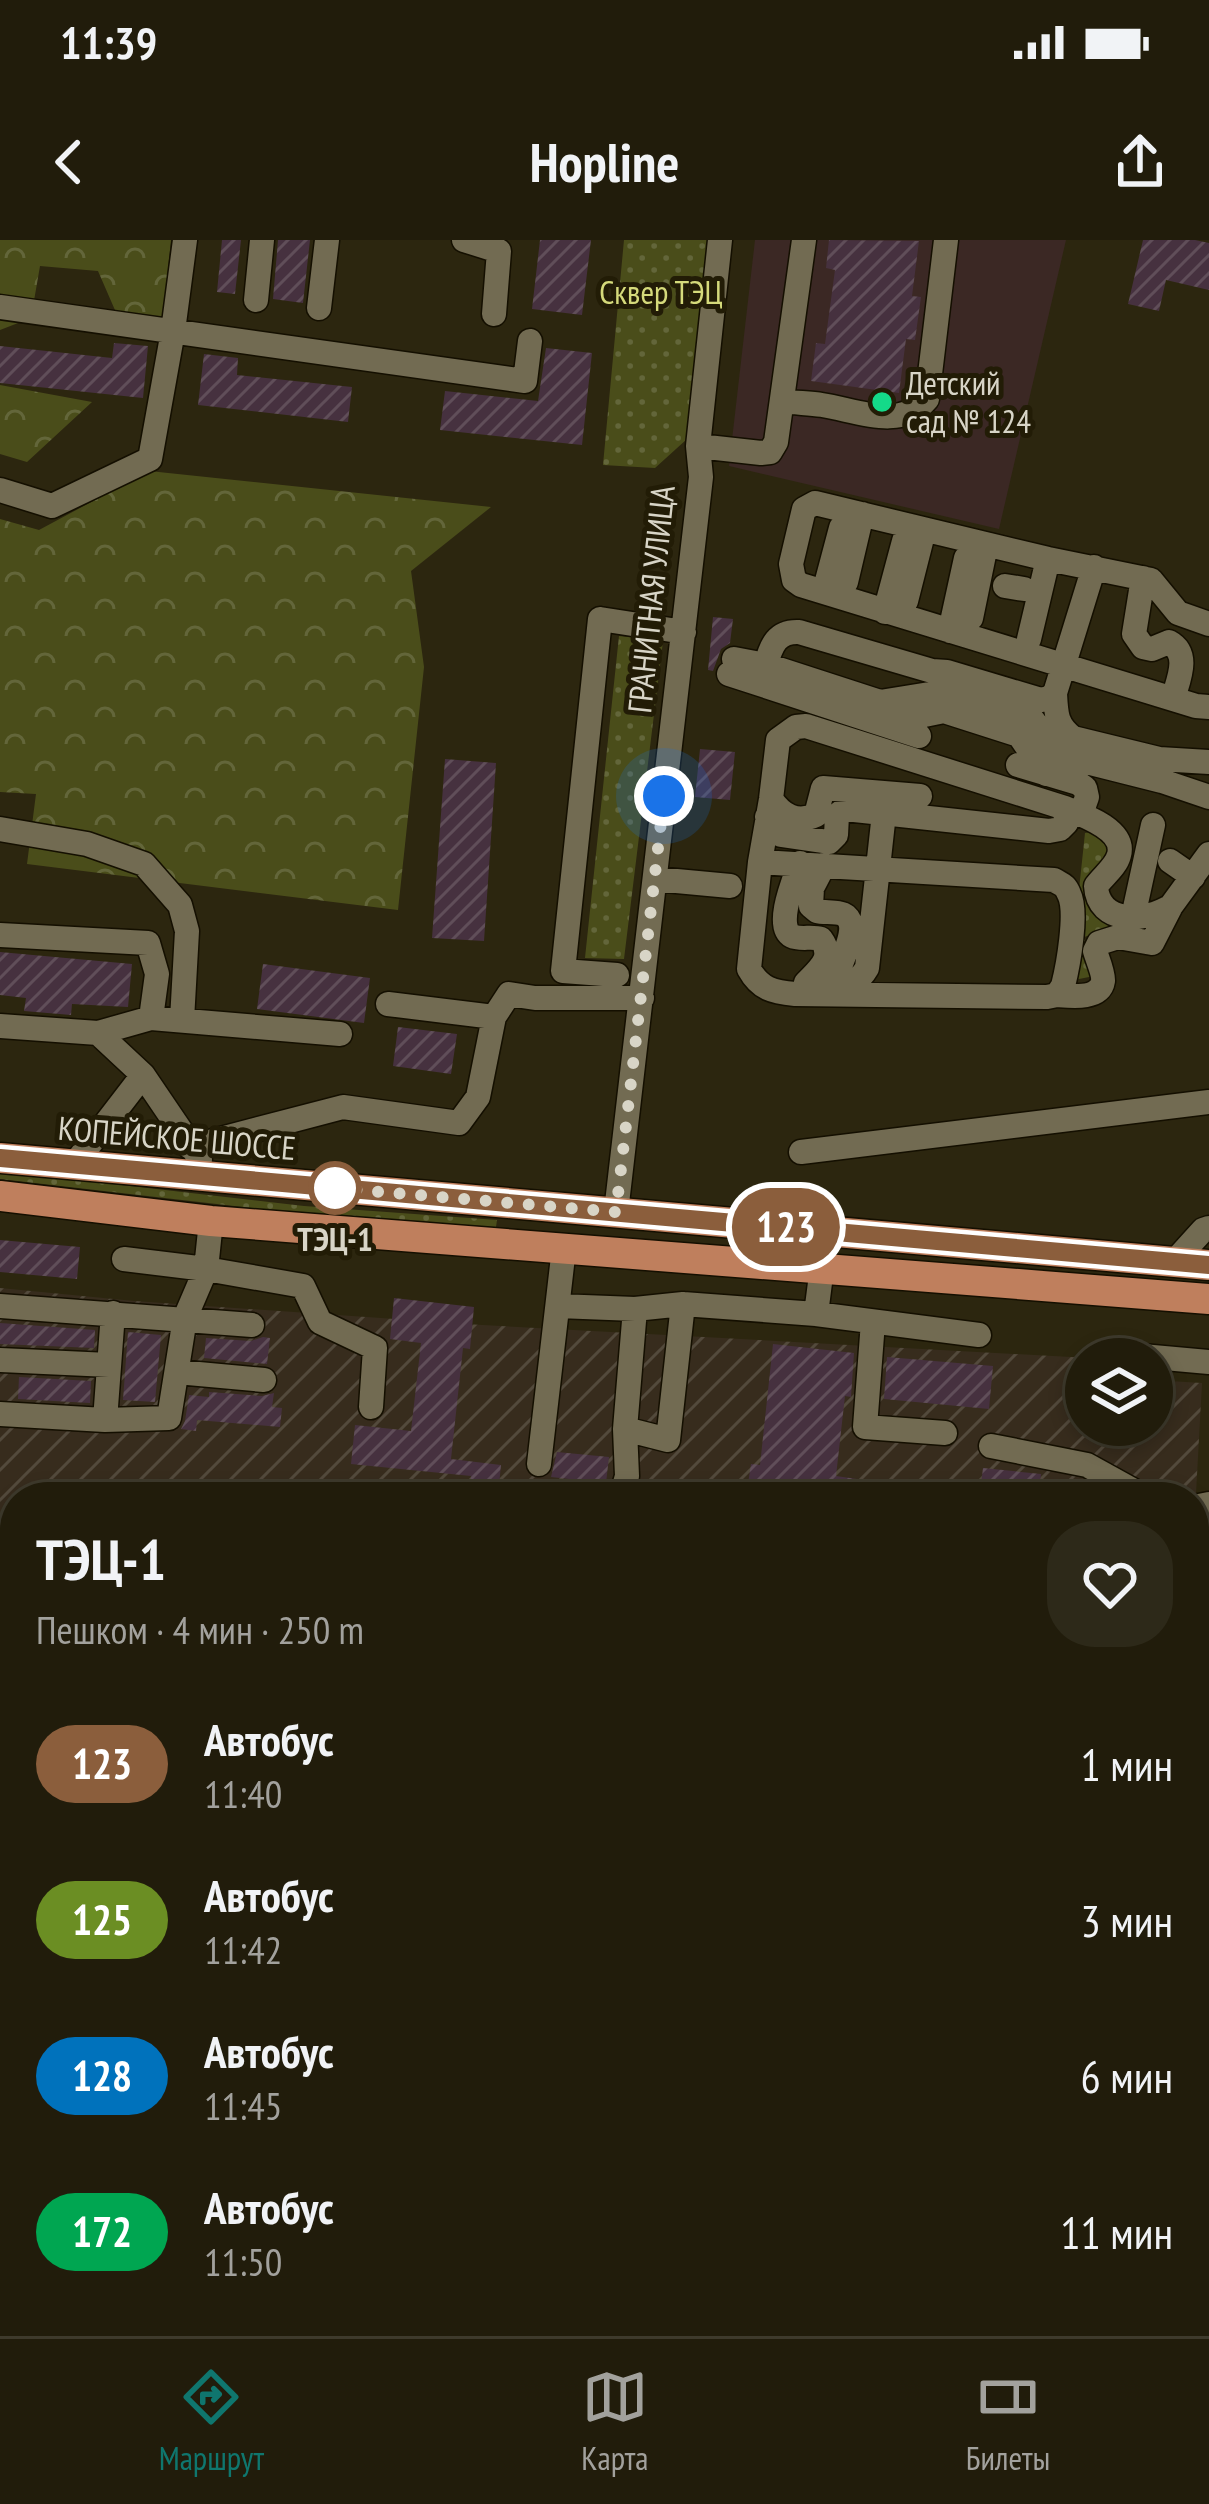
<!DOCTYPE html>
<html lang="ru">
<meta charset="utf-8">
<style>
:root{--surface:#211c0b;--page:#2d2919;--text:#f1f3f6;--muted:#a2a19d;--line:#3e3a2c;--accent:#0f766e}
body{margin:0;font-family:"PT Sans Narrow",sans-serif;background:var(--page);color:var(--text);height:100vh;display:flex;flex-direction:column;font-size:45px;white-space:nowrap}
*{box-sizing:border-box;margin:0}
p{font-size:39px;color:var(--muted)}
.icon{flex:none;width:66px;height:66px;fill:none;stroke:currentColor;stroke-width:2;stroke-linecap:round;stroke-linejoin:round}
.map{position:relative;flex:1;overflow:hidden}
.panel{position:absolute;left:0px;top:1242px;width:1209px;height:855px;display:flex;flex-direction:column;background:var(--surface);border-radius:48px 48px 0 0;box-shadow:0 6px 18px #0003,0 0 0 3px var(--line)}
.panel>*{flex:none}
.badge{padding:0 24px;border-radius:39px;font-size:42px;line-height:78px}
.fabs{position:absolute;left:1065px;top:1098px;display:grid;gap:24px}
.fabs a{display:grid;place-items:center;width:108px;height:108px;border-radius:50%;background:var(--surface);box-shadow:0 6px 18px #0003,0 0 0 3px var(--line);font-size:60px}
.you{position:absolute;width:60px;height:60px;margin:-30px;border:9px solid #fff;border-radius:50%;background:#1a73e8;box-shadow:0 0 0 18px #1a73e833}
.map>.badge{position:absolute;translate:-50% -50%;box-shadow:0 0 0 6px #fff}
.round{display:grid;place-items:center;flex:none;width:126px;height:126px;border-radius:48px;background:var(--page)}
.overview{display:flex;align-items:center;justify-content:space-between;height:204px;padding:0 36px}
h1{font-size:57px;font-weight:700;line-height:90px}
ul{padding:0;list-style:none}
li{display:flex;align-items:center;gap:36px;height:156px;padding:0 36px}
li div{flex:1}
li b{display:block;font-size:45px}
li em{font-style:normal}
li .badge{min-width:132px;font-weight:700;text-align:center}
.status{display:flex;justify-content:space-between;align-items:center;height:84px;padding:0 60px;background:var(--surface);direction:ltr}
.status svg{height:33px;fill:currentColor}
header{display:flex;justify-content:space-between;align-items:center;height:156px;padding:0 36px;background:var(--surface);font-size:54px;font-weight:700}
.dock{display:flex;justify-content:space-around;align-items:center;height:168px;border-top:3px solid var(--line);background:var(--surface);font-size:33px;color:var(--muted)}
.dock a{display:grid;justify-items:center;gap:6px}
.dock .current{color:var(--accent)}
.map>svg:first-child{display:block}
</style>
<div class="status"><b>11:39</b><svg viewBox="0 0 49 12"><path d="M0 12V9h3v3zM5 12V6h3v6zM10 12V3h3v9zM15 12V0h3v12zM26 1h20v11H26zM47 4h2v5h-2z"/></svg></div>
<header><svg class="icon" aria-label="back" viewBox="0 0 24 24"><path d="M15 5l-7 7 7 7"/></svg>Hopline<svg class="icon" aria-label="share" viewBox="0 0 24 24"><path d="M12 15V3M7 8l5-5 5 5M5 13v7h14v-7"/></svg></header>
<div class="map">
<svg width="1209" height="2096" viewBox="0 0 1209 2096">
<defs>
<pattern id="industrial-furrows" width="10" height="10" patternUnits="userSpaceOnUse" patternTransform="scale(3)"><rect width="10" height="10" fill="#372c1d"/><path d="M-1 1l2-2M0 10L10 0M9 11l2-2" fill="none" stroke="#534a3c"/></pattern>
<pattern id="green-dots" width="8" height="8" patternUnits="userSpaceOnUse" patternTransform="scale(3)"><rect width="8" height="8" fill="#4a4d1a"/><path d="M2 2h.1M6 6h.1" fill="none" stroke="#63663a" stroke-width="1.8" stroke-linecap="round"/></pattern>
<pattern id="forest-crowns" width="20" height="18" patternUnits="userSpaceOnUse" patternTransform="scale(3)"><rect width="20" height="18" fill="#4a4d1a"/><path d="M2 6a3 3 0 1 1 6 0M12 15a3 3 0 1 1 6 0" fill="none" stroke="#63663a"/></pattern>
<pattern id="water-waves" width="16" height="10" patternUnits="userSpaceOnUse" patternTransform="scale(3)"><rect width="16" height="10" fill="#194953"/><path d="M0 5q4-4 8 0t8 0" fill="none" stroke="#3a626a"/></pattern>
<pattern id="building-hatch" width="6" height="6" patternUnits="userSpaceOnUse" patternTransform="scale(3)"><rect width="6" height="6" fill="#46313f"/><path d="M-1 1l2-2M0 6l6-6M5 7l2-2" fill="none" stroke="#604e59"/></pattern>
</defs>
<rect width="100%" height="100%" fill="#2c260f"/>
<path fill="url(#industrial-furrows)" d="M0,1048l134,13 348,24 625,34h-21v66h66v-45l50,3 -8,147v-33h-1179v825h1126l-1,14h-1140z"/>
<path fill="#3b2824" d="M755,0h311l-67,289 -270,-63z"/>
<path fill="url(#green-dots)" d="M624,0h84l-21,199 -32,29 -52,-3z
M619,396l44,5 -39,318 -39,-1z
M1097,591l15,20 -12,13 14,63 -30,10 10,39 -20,4 -4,-5 15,-142z
M0,931l304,35 193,14 -1,7 -193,-13 -303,-35z"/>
<path fill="url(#forest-crowns)" d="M0,0h171l-8,78 -45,-1 -20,-46 -58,-5 -9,52 -31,12z
M0,145l92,17 -65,60 -27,-8z
M149,231l342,36 -80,64 13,96 -26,243 -371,-46 9,-70 -36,-2v-273l39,11z"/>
<path fill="url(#water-waves)" d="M703,2082h170l15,1 -1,13h-185z"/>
<path fill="url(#building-hatch)" d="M222,0h19l-6,54 -18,-2z
M278,0h32l-7,63 -30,-4z
M540,0h51l-9,75 -50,-6z
M829,0l90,1 -7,55 9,1 -6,43 -9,-1 -7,54 -88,-12 5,-38 9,1 10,-74 -9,-2z
M1143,0h52l14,3v47l-43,-10 -7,31 -31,-7z
M114,103l34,3 -5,52 -143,-15v-37l112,12z
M546,108l46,5 -10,92 -142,-15 5,-39 93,10z
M204,114l34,4 -1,17 115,12 -4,35 -150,-17z
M713,377l20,2 -3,24 -9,6 -8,22 -5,-1z
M700,509l35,3 -5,48 -35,-3z
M445,519l51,4 -12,178 -52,-3z
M0,712l132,12 -4,43 -56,-3 -1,11 -47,-4 2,-13 -26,-3z
M263,724l107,14 -6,45 -107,-14z
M398,787l59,7 -6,40 -58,-8z
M0,1000l80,7 -3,32 -77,-7z
M394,1058l80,9 -4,42 -7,-1 -12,111 50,6 -2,20 -29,-3 1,-6 -120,-12 4,-39 56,6 10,-88 -31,-4z
M0,1083l95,7 -1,18 -94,-4z
M128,1092l33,3 -6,67 -32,-2z
M263,1097l7,1 -3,26 -63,-6 2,-20 45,3z
M773,1104l81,9 -3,44 -6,-1 -9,80 83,12v9h-173l5,-33 9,1z
M887,1117l106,9 -4,43 -105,-10z
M19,1137l72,4 -1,22 -72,-4z
M209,1152l53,4 12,-3 -2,14 10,1 -2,19 -83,-7 -1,11 -15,-2 4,-8 4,-26 20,2z
M557,1212l52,5 -3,26 -55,-6z
M983,1228l58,6 -2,17 -58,-7z
M0,1918l15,1v177h-15z"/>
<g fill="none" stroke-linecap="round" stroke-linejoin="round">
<g stroke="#140f00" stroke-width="27">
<path id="minor" d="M464,0l35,11 -5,63
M256,60l6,-60
M0,67l525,74 5,-40
M319,68l8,-68
M782,161c13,2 27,2 40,4 34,5 78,26 105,-6l19,-159
M698,206l63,7 9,-1 6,-10 28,-202
M0,250l52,16 98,-47 23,-128 12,-91
M1143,338l-9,56 9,13 9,2 17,-7c22,12 9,38 4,57
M846,342l16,-68
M1005,346l19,3
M824,352l17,-64
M906,361l18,-71
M885,372l19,-71
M971,378l15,-73
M1209,384l-31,-11 -27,-33 -103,-21 -233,-56 -11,6 -13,55 3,16 7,5 395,121 13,1
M950,391l16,-73
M1029,399l19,-80
M734,419l32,6 114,37 68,-11 81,24 30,40 103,26 47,16
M766,425c5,-20 11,-34 33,-33l133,39 15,1 94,28 8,-2 6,-5 39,-126
M729,434l190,62
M1055,453c1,21 1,32 18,45l86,21 50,3
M885,483l59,-12 75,24 27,39
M1018,525l60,18 7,5 2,9 -6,17
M771,559c11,16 25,25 45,16l7,-27 97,8
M767,577l14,18 48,7 7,-7 1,-20 8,-6 204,22 11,-2 6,-6 -1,-15
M0,589l87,15 57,20 36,41 7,26 -5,89
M1170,621l23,16
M760,622l294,18c8,5 11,4 15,14 9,18 -1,72 -6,92l-6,9 -10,2 -252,-3c-22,-2 -35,-5 -46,-25l11,-107 11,-63 7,-59 18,-13 10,-1 259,82c18,7 61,22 54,47 -3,12 -16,21 -23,31 2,39 50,36 75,20
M800,623c-5,15 -26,63 -8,73 8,4 20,0 29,3 14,19 -2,30 -15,44
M824,625l-12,23 -1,18 6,5c8,2 23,0 29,5 13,11 -4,43 -8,56l4,10
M655,639l75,7
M1133,677l20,-92
M0,695l148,8 9,31 -6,44
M617,735l-54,-4 37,-352 84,13
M835,744c16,0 24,-2 32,-16l19,-173
M1057,755c13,1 43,5 46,-14 1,-7 -6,-23 -8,-30l4,-8 19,-6 34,6 19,-37 38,-52
M388,764l106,13
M0,786l98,7 45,42 57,84
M98,793l53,-15 189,16
M190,907l153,-40 116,16 19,-26 16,-80 15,-23 26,4h107
M801,912l408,-50
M73,926l70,-91
M616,972l85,-735 -3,-31 22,-206
M124,1019l82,10 97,17 17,36 55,26 -4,59
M1174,1022l29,-32 6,-2
M0,1066l252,19
M558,1066l77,3 48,-5 133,10 163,21
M816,1074l6,-47
M873,1082l-8,105 80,6
M1120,1114l89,8
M0,1120l109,5
M177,1132l87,8
M0,1174l105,6 64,-2 16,-100 21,-49 5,-48
M105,1180l8,-107
M625,1189l43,11 15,-136
M991,1206l96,19 58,32
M539,1224l25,-216
M621,1257l6,-21 -2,-47 10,-120
M1194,1267l15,-3
M0,1397l15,1
M1194,1650l15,-344
M0,1719l15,2
M1194,1860h15
M1194,2066l15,1
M332,2096l2,-14
M493,2096l2,-14
M1170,2096l2,-14"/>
</g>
<g stroke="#140f00" stroke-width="33">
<path id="major" d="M0,918l1209,107
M0,956l211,25 998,78"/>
</g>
<use href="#minor" stroke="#726b52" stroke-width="24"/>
<use href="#major" stroke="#bf7f5d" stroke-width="30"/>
</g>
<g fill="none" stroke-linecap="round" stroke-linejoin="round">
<g stroke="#fff" stroke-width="27">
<path id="line" d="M0,918l1209,107"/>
</g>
<use href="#line" stroke="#8b5e3c" stroke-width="18"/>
<path stroke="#d8d5c7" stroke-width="12" stroke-dasharray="0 21.6" d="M335,948l281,24 48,-416"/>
</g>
<circle fill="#14d989" stroke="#221c06" stroke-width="4.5" cx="882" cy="162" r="12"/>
<circle fill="#fff" stroke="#8b5e3c" stroke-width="6" cx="335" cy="948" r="24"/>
<g text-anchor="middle" stroke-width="10" stroke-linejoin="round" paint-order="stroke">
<g font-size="33" fill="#d5da7b" stroke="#221c06">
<text x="661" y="64">Сквер ТЭЦ</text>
</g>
<g font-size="33" fill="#d8d5c7" stroke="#221c06" text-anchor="start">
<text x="906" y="155">Детский<tspan x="906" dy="38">сад № 124</tspan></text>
</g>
<g font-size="33" fill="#d8d5c7" stroke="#221c06">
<text transform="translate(651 359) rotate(-84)" y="12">ГРАНИТНАЯ УЛИЦА</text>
<text transform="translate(177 898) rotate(5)" y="12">КОПЕЙСКОЕ ШОССЕ</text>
</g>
<g font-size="33" font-weight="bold" fill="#d8d5c7" stroke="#221c06">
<text x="335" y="1011">ТЭЦ-1</text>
</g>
</g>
</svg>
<div class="fabs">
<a><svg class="icon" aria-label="layers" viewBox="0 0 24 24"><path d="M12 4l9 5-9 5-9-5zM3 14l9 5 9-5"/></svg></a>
</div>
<div class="you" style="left:664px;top:556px"></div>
<b class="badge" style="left:786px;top:987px;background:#8b5e3c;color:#fff">123</b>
<section class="panel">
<div class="overview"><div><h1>ТЭЦ-1</h1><p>Пешком · 4 мин · 250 m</p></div><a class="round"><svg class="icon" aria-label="heart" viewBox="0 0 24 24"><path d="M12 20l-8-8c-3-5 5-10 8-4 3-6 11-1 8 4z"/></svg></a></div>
<ul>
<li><span class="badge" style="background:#8b5e3c;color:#fff">123</span><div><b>Автобус</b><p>11:40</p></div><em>1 мин</em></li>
<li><span class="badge" style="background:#6b8e23;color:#fff">125</span><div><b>Автобус</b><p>11:42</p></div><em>3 мин</em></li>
<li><span class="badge" style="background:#0072bc;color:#fff">128</span><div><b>Автобус</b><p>11:45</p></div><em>6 мин</em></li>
<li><span class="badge" style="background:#00a651;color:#fff">172</span><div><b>Автобус</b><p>11:50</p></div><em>11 мин</em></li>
</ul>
</section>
</div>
<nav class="dock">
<a class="current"><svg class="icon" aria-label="directions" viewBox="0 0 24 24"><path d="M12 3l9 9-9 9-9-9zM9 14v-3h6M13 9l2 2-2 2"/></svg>Маршрут</a>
<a><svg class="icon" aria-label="map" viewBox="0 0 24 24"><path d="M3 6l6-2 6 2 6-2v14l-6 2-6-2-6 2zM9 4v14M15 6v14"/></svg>Карта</a>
<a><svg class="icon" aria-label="tickets" viewBox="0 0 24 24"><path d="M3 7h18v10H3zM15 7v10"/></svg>Билеты</a>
</nav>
